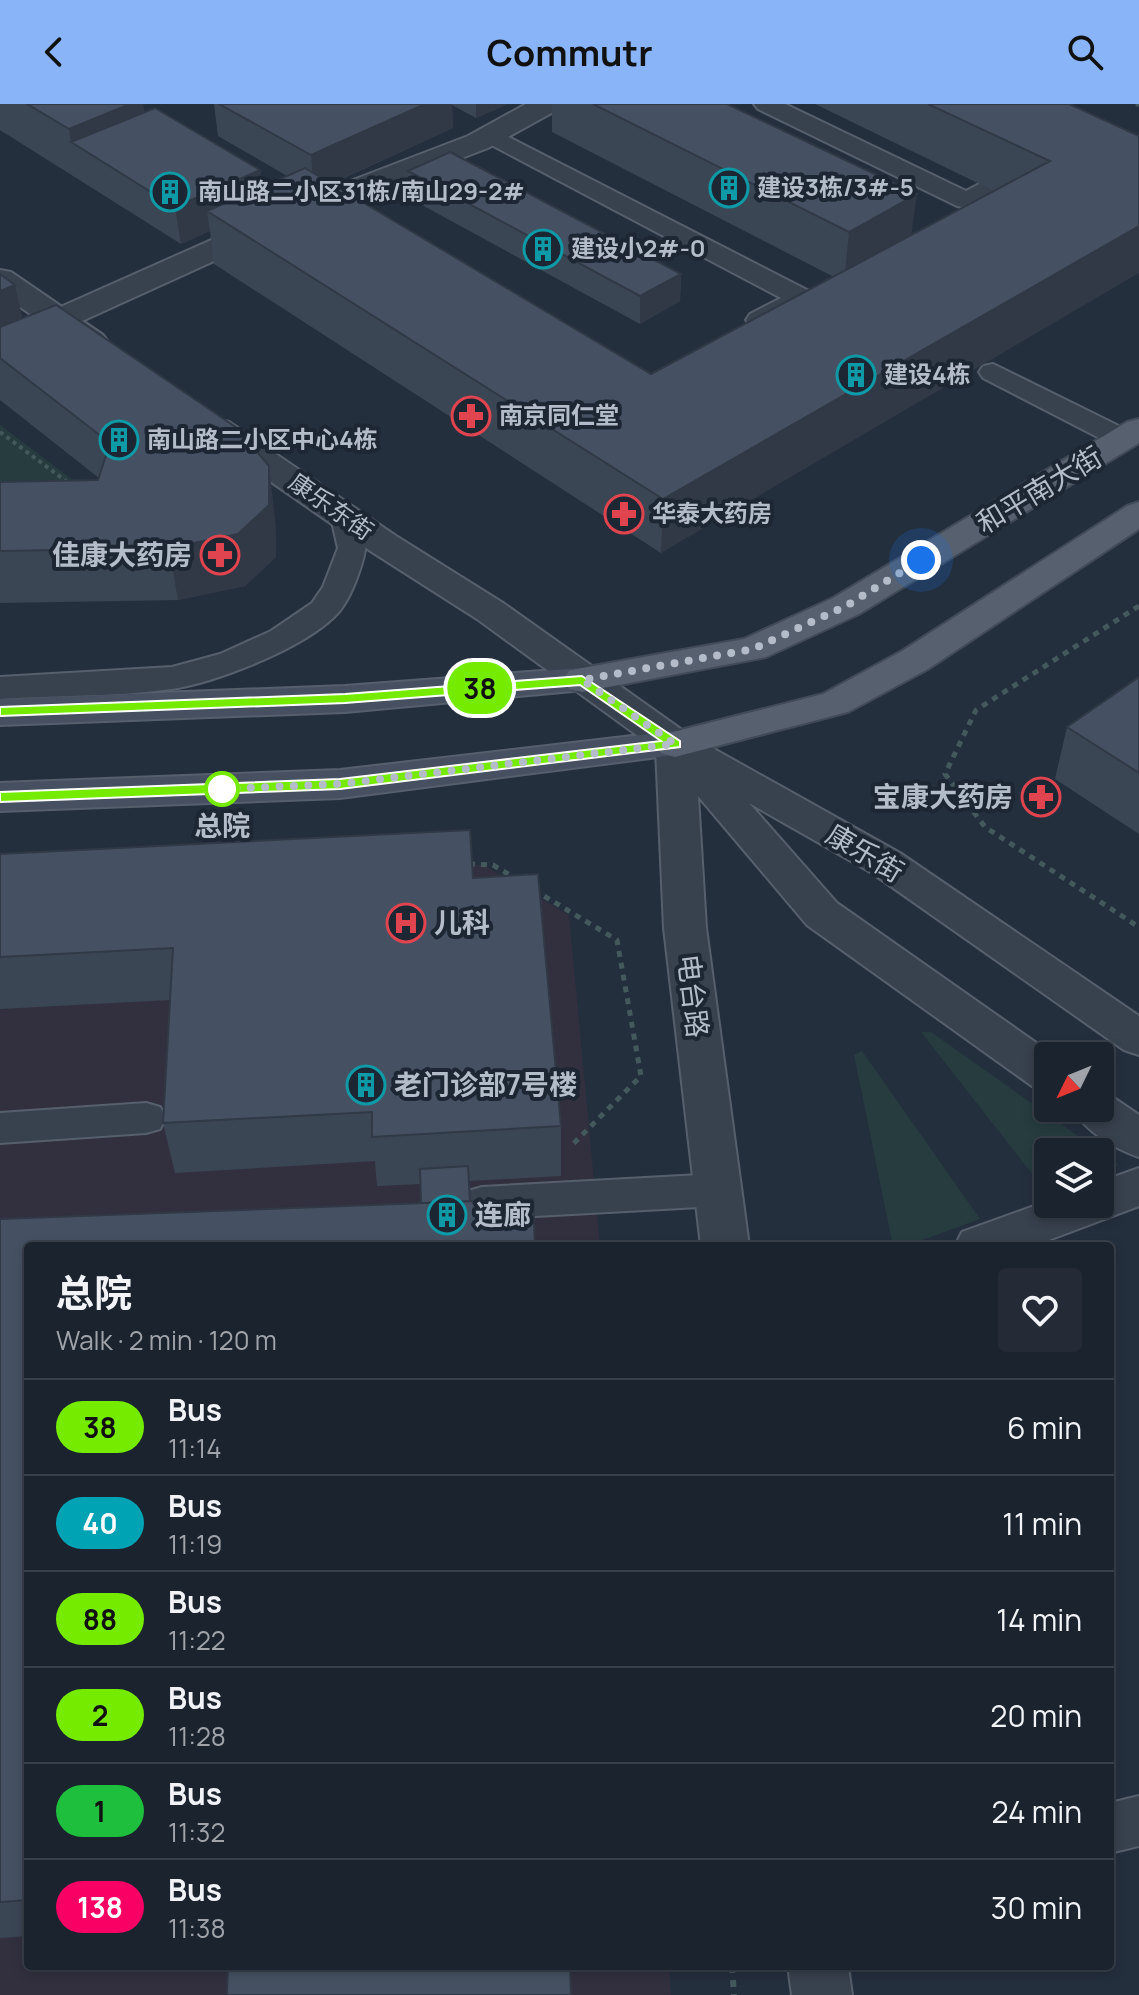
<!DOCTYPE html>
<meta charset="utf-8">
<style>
:root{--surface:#1b232e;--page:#242b36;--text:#f1f3f6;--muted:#a0a4aa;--line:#39404a;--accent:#8ab4f8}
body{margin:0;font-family:Manrope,"Noto Sans SC",sans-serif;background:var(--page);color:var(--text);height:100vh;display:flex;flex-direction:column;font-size:30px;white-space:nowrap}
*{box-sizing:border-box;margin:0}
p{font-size:26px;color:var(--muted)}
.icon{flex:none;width:44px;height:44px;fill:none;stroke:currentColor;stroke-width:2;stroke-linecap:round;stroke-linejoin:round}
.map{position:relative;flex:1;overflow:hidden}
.details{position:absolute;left:24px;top:1138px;width:1090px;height:728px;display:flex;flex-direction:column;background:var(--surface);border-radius:8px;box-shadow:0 4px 12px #0003,0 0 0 2px var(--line)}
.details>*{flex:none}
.badge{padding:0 16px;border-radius:26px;font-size:28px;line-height:52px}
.needle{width:52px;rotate:227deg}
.buttons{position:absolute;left:1034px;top:938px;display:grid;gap:16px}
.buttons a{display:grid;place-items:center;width:80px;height:80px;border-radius:8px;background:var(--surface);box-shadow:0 4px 12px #0003,0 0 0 2px var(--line);font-size:40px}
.you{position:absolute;width:40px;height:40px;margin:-20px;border:6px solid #fff;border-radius:50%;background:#1a73e8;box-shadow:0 0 0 12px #1a73e833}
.map>.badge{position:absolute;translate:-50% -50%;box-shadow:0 0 0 4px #fff}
.round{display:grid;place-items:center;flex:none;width:84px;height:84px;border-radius:8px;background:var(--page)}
.head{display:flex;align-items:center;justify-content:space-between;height:136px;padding:0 32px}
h1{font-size:38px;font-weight:700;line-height:60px}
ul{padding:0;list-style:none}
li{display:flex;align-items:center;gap:24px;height:96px;padding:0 32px;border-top:2px solid var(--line)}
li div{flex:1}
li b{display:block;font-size:30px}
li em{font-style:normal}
li .badge{min-width:88px;font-weight:700;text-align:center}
header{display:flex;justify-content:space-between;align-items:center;height:104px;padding:0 32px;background:var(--accent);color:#111;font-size:36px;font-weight:700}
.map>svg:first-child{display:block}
</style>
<header><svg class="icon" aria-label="back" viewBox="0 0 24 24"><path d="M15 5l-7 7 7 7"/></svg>Commutr<svg class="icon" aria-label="search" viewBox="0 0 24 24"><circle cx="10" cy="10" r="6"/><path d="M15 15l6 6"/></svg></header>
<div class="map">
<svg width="1139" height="1891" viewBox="0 0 1139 1891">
<rect width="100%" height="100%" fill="#242f3e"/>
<path fill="#32303f" d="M483,761l86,50 31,331h-572v720h641l2,29h-671v-1103z"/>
<path fill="#263c3f" d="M0,321l94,71 -94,-3z
M921,928h10l188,133 -19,8v-21h-52v42z
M862,947l118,168 -74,27h-13l-39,-191z"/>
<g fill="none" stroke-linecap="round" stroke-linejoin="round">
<g stroke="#565f6c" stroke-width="4">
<path id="service" d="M754,0h31l181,87 19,-10h18l4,5c-10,13 -34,24 -50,20l-199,-97z
M491,24l320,164 3,6 -3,6 -41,22h-20l-4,-6 4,-6 31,-16 -299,-158 -3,-5 3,-5z
M993,260l140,69 4,6 -4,6 -10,3 -10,-3 -130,-67 -4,-6 4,-6z
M346,405l11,3c14,21 9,41 1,63 -5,14 -13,32 -24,42 -33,32 -117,65 -162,72 -56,8 -115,6 -172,10v-22l172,-10 48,-13 51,-23 41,-28 11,-16 15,-39 -7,-30 4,-6z
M146,999l14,4 6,11 -6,11 -14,4 -146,10v-30z
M718,1070l14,5 6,11 -6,11 -14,5 -236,13 -14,-4 -6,-12 6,-12 14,-4z
M1139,1692v50l-29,7v-50z"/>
</g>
<g stroke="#565f6c" stroke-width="4">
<path id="minor" d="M526,0h35l-4,6 -69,38 -162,62 -257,117 -11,2 -11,-2 -5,-7 5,-7 259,-115 162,-62z"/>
</g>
<g stroke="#565f6c" stroke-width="4">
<path id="tertiary" d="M0,166l11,2 92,63 5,7 -5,7 -11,3 -11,-3 -81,-56z
M217,315l12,3 167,114 107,67 186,132 211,118 239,163v39l-15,-5 -252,-177 -123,-70 88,100 218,153h-7v35l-16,-5 -225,-161 -109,-129 8,132 43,318h-48l-37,-318 -8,-179 -179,-130 -105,-67 -167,-116 -5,-7 5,-7z
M1100,988l11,4 28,19v42c-24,-8 -54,-26 -67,-49h28z
M1139,1064v38l-106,40h-78l7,-14 86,-31v3h52v-22z
M788,1862h60l4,29h-60z"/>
</g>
<g stroke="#565f6c" stroke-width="4">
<path id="secondary" d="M582,564l13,3 6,9 -6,9 -250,23 -345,13v-26l345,-13z
M675,627l14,4 5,9 -5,9 -349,45 -340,13v-28l340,-13z"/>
</g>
<g stroke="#414a57" stroke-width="4">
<path id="primary" d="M1139,315v24l-280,171 -93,43 -184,35 -13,-3 -6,-9 6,-9 13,-3 162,-29 89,-41 294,-176z
M1139,398v27l-211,140 -80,43 -173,45 -14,-4 -5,-9 5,-9 162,-41 79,-43 225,-145z"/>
</g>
<path stroke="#44595c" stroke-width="4" stroke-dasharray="4 4" stroke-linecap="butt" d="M1136,0l3,1
M0,328l70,52"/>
<path stroke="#44595c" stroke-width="5" stroke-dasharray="6 6" stroke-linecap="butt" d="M1139,502l-163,104 -31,64 40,53 154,100
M469,760l24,1 22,13
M534,786l83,50 24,136 -70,70"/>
<path stroke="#44595c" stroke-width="6" stroke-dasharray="7 7" stroke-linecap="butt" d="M732,1862l2,29"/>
<use href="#service" fill="#38414e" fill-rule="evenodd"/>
<use href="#minor" fill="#38414e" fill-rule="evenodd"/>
<use href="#tertiary" fill="#38414e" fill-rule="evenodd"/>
<use href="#secondary" fill="#465061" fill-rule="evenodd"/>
<use href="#primary" fill="#56606e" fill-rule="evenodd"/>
</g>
<path fill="#3b4654" d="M0,0h143l1,8 116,58 2,17 25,-11 -69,-40 -4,-32h294l-32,14 -24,-13 1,23 -122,56 320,190 183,-97 -282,-145v-28h175l184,131 83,-44 -179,-87h254l70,32 -478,417 -447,-289 -4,-33 -29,13 -181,-114z
M408,67l273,103 -1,27 -40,23 -231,-126z
M0,170l15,11 7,33 253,200 1,39 -31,29 -67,14 -178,3v-121l98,-2 1,-2 -99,-78z
M1139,573v157l-84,-55 12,-52z
M0,750l473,24 88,248v50l-92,5 1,20 -442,45v690l-28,2v-719l421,-16 -1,-19 -43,2 -2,-25 -200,12 -12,-50 7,-123 -170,9z"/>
<path fill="#303945" d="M130,0h13l7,44 -79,-6 -2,-13z
M425,0h27l1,24 -139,63 -3,-36z
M476,0h32l-32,14z
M260,66l4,37 -57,4 3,20 -29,13 -6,-37z
M917,90l-7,50 -66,38 5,-50z
M1139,122v47l-478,280 2,-54z
M681,170l-1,27 -40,23v-28z
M15,181l11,50 -26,12v-56z
M269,362l6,52 1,39 -31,29 -67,14 -9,-52z"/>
<path fill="#455162" stroke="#303945" stroke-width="2" d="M27,0h103l-61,25z
M219,0h206l-114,51z
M593,0h134l190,90 -68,38z
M928,0h141l70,32v90l-476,273 -456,-288 98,-43 346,206 399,-213z
M155,4l105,62 -85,37 -104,-65z
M450,48l231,122 -41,22 -232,-125z
M0,170l15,11 -15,6z
M56,201l181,123 32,38v39l-31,29 -69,14 -169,3v-69l98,-2 12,-37 -110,-85v-31z
M1139,573v96l-72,-46z
M470,726l3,48 65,-4 23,252 -189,11v-25l-209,11 10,-175 -173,9v-103z
M468,1062l2,35 -49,2 -1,-34z
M533,1095l2,47h-507v654l-28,2v-683z
M228,1862h342l1,29h-344z"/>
<path fill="#75eb00" stroke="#fff" stroke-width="2" d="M582,572l98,65v6l-340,42 -340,13v-10l340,-13 321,-38 -81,-56 -235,18 -345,13v-9l345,-13z"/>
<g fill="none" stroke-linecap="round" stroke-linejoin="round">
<path stroke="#b4bcc9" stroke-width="8" stroke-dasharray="0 14.4" d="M222,685l118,-5 335,-40 -93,-64 171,-31 93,-43 75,-46"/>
</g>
<defs>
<g id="building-ring" transform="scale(2)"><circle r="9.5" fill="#1d2633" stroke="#0f9aa8" stroke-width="1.5"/><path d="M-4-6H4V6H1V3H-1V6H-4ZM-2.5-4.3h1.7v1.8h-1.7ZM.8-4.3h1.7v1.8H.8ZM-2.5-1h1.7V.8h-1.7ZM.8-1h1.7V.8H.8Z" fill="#0f9aa8"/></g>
<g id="pharmacy-ring" transform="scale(2)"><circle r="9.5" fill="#1d2633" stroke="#e0444e" stroke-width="1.5"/><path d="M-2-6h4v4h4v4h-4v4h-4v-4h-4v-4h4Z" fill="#e0444e"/></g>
<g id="hospital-ring" transform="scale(2)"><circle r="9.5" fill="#1d2633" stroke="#e0444e" stroke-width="1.5"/><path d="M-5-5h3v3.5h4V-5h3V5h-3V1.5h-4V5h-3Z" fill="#e0444e"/></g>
</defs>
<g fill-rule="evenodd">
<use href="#building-ring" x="729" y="84"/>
<use href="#building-ring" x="170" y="88"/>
<use href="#building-ring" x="543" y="145"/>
<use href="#building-ring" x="856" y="271"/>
<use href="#pharmacy-ring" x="471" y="312"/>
<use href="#building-ring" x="119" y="336"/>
<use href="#pharmacy-ring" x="624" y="410"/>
<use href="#pharmacy-ring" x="220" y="451"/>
<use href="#pharmacy-ring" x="1041" y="693"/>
<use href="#hospital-ring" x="406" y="819"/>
<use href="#building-ring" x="366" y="981"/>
<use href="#building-ring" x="447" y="1111"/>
</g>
<circle fill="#fff" stroke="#75eb00" stroke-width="4" cx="222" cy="685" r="16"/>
<g text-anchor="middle" stroke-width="8" stroke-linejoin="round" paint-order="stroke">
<g font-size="24" font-weight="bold" fill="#b4bcc9" stroke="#1d2633" text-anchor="start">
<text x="757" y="92">建设3栋/3#-5</text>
<text x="198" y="96">南山路二小区31栋/南山29-2#</text>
<text x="571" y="153">建设小2#-0</text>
<text x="884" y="279">建设4栋</text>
<text x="499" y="320">南京同仁堂</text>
<text x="147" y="344">南山路二小区中心4栋</text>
<text x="652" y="418">华泰大药房</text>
</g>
<g font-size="24" fill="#b4bcc9" stroke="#1d2633">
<text transform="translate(331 403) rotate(35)" y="8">康乐东街</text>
</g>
<g font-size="28" fill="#b4bcc9" stroke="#1d2633">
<text transform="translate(1039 386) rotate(-31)" y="10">和平南大街</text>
<text transform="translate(865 749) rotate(31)" y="10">康乐街</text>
<text transform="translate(693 892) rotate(83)" y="10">电台路</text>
</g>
<g font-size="28" font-weight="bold" fill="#b4bcc9" stroke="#1d2633" text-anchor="start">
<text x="192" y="461" text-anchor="end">佳康大药房</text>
<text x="1013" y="703" text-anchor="end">宝康大药房</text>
<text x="434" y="829">儿科</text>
<text x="394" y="991">老门诊部7号楼</text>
<text x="475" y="1121">连廊</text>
</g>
<g font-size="28" font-weight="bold" fill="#b4bcc9" stroke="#1d2633">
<text x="222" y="732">总院</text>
</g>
</g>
</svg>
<div class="buttons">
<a><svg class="needle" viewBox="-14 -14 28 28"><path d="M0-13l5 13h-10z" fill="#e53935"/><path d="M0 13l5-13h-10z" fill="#a0a4aa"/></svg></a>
<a><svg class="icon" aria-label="layers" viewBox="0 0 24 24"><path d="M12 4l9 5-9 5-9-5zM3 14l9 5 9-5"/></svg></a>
</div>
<div class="you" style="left:921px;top:456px"></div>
<b class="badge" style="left:480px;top:584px;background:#75eb00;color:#111">38</b>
<section class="details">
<div class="head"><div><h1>总院</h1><p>Walk · 2 min · 120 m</p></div><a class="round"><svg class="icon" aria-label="heart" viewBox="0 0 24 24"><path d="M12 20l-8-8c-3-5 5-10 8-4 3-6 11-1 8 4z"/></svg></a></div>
<ul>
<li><span class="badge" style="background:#75eb00;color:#111">38</span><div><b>Bus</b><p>11:14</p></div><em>6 min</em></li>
<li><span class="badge" style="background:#00a3b4;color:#fff">40</span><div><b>Bus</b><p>11:19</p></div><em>11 min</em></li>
<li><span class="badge" style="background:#75eb00;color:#111">88</span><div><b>Bus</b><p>11:22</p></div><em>14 min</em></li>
<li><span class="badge" style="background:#75eb00;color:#111">2</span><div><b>Bus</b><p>11:28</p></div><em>20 min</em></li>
<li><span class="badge" style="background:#1dbf3d;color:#111">1</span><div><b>Bus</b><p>11:32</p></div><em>24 min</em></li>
<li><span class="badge" style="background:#f90164;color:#fff">138</span><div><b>Bus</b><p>11:38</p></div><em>30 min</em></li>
</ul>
</section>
</div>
